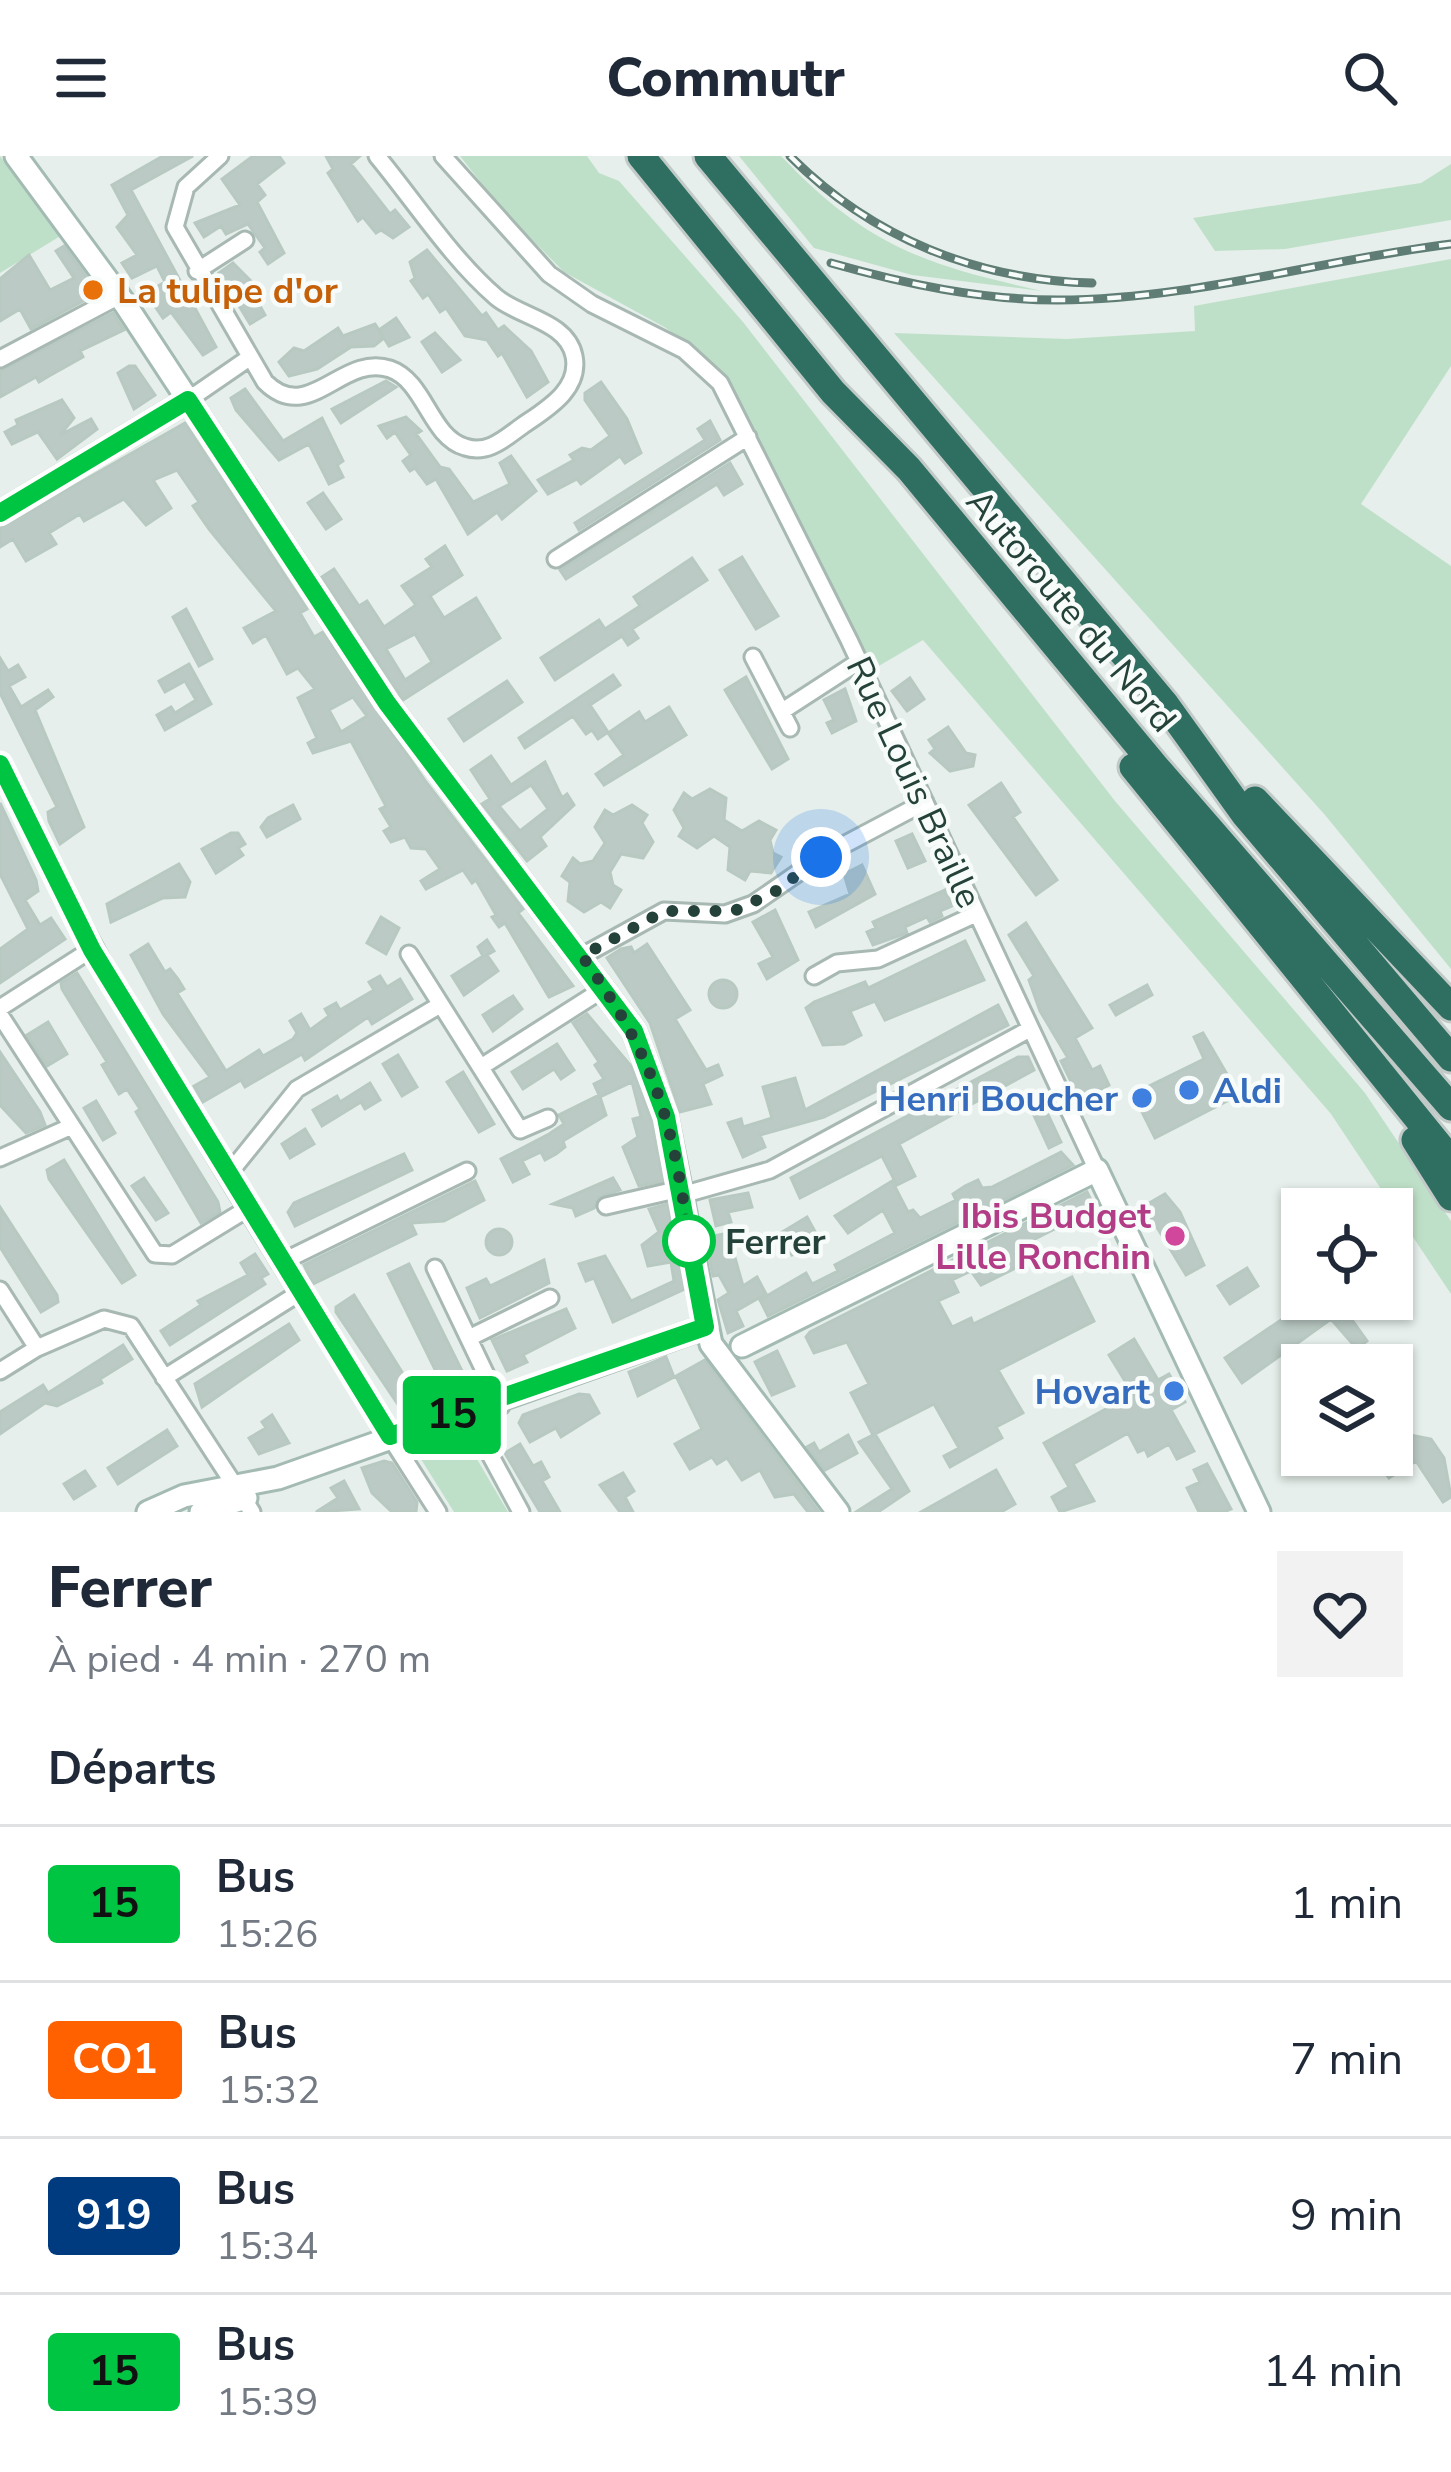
<!DOCTYPE html>
<html lang="fr">
<meta charset="utf-8">
<style>
:root{--surface:#fff;--page:#f2f2f3;--text:#1f2937;--muted:#747a83;--line:#e0e1e3}
body{margin:0;font-family:"Nunito Sans",sans-serif;background:var(--page);color:var(--text);height:100vh;display:flex;flex-direction:column;font-size:45px;white-space:nowrap}
*{box-sizing:border-box;margin:0}
p{font-size:39px;color:var(--muted)}
.icon{flex:none;width:66px;height:66px;fill:none;stroke:currentColor;stroke-width:2;stroke-linecap:round;stroke-linejoin:round}
.map{position:relative;height:1356px;overflow:hidden}
.sheet{display:flex;flex-direction:column;background:var(--surface);flex:1}
.sheet>*{flex:none}
.badge{padding:0 24px;border-radius:9px;font-size:42px;line-height:78px}
.tools{position:absolute;left:1281px;top:1032px;display:grid;gap:24px}
.tools a{display:grid;place-items:center;width:132px;height:132px;border-radius:0px;background:var(--surface);box-shadow:0 3px 9px #0004;font-size:60px}
.you{position:absolute;width:60px;height:60px;margin:-30px;border:9px solid #fff;border-radius:50%;background:#1a73e8;box-shadow:0 0 0 18px #1a73e833}
.map>.badge{position:absolute;translate:-50% -50%;box-shadow:0 0 0 6px #fff}
h2{padding:0 48px;font-size:45px;line-height:108px}
.round{display:grid;place-items:center;flex:none;width:126px;height:126px;border-radius:0px;background:var(--page)}
.summary{display:flex;align-items:center;justify-content:space-between;height:204px;padding:0 48px}
h1{font-size:57px;font-weight:800;line-height:90px}
ul{padding:0;list-style:none}
li{display:flex;align-items:center;gap:36px;height:156px;padding:0 48px;border-top:3px solid var(--line)}
li div{flex:1}
li b{display:block;font-size:45px}
li em{font-style:normal}
li .badge{min-width:132px;font-weight:700;text-align:center}
header{display:flex;justify-content:space-between;align-items:center;height:156px;padding:0 48px;background:var(--surface);font-size:54px;font-weight:800}
.map>svg:first-child{display:block}
</style>
<header><svg class="icon" aria-label="menu" viewBox="0 0 24 24"><path d="M4 6h16M4 12h16M4 18h16"/></svg>Commutr<svg class="icon" aria-label="search" viewBox="0 0 24 24"><circle cx="10" cy="10" r="6"/><path d="M15 15l6 6"/></svg></header>
<div class="map">
<svg width="1451" height="1356" viewBox="0 0 1451 1356">
<rect width="100%" height="100%" fill="#e6efeb"/>
<path fill="#bfe0c8" d="M0,0l62,79 -62,38z
M460,0h127l12,17 20,8 124,141 372,479 250,292 86,128v73l-120,-180 -408,-474 -51,30 -148,-297 -58,-45 -102,-56 -64,-65z
M739,0h42c87,91 142,108 261,135l-130,-16 -98,-27z
M1451,8v56l-166,29 -70,2 -22,-33 228,-35z
M1451,103v107l-90,138 90,62v403l-126,-154 -431,-482 173,6 128,-8 -1,-25z
M461,1276l47,80h-54l-40,-64z"/>
<path fill="#bbcac4" stroke="#b8c9c2" stroke-width="3" fill-rule="evenodd" d="M163,0h30l-62,34 85,157 -13,8 -32,-43 -8,6 -17,-25 19,-11 -8,-16 -25,12 -10,-15 15,-8 -20,-28 11,-12 -16,-30z
M253,0h26l5,7 -27,21 8,11 -8,7 27,51 -16,11 -8,-12 5,-4 -17,-24 -22,10 -5,-8 -17,11 -9,-14 45,-18 -18,-26z
M326,0h34l-9,8 39,50 5,-4 14,17 -16,11 -12,-8 -5,3 -13,-16 -5,4 -30,-48 5,-4z
M64,90l34,47 -67,36 -11,-20 -20,12v-42l29,-24 21,35 24,-12 -18,-27z
M427,94l55,66 4,-3 12,17 6,-4 27,25 17,31 -21,15 -25,-44 -4,3 -11,-16 -22,-4 -19,-28 -6,4 -12,-18 -5,4 -12,-17 4,-3 -5,-16z
M233,107l29,29 -7,5 10,18 -15,9 -31,-51z
M113,157l11,17 -44,21 3,6 -34,19 -10,6 -3,-5 -36,20v-26z
M396,162l13,19 -20,9 -10,-16z
M375,168l9,14 -10,8 -23,1 -34,22 -28,7 -10,-14 15,-14 10,3 34,-23 5,8z
M435,177l25,27 -18,12 -20,-30z
M129,210h6l20,29 -21,14 -16,-36z
M386,225l10,6 -55,36 -9,-14z
M601,226l26,37 14,34 -16,10 -5,-7 -39,28 -4,-5 -29,15 -10,-14 36,-20 -4,-5 12,-7 9,2 19,-14 -25,-36v-7z
M245,233l38,52 39,-23 21,43 -6,4 6,12 -14,7 -20,-40 -30,16 -43,-50 -5,-12z
M62,244l12,18 -14,17 31,-16 6,10 -40,30 -19,-27 -26,12 -7,-12 13,-7 -2,-5z
M406,261l15,14 -5,3 24,33 9,2 24,33 37,-18 -10,-21 11,-7 25,35 -34,28 -5,-7 -29,22 -32,-55 -9,5 -12,-16 -5,3 -7,-10 8,-6 -8,-11 -8,-12 -8,6 -8,-12z
M710,265l10,19 -141,90 -4,-7 130,-83 -7,-11z
M185,267l122,186 -7,4 14,24 9,-5 103,150 97,127 -5,4 55,73 -24,11 -44,-74 -6,4 -7,-10 4,-2 -20,-35 -4,3 -9,-13 -37,19 -5,-8 19,-12 -14,-20 -15,-1 -6,-11 -14,5 -7,-11 7,-4 -11,-18 6,-3 -35,-65 -38,12 -5,-10 9,-5 -19,-40 17,-9 -17,-21 -11,6 -21,-39 -13,8 -9,-15 32,-17 -67,-82 -16,-23 6,-4 -22,-32 -24,10 18,28 -25,17 -22,-26 -40,22 -4,-7 -31,19 7,11 -30,17 -13,-22 -13,8v-19zM353,541l14,19 -26,16 -12,-22z
M730,307l12,21 -18,11 -7,-11 -151,95 -6,-9z
M323,337l18,26 -15,10 -18,-26z
M445,390l17,29 -32,21 14,22 32,-20 24,40 -97,62 -81,-123 12,-8 25,37 8,-5 17,26 32,-22 -14,-19 30,-19 -6,-8zM415,478l17,28 -27,18 -19,-31z
M742,401l36,59 -22,13 -36,-59z
M692,402l15,22 -75,49 6,9 -10,7 -6,-9 -67,44 -14,-22 58,-38 6,9 35,-23 -6,-9z
M186,453l26,50 -13,7 -26,-49z
M0,502l8,13 10,-6 7,12 -16,9 12,21 27,-17 5,7 -18,13 49,117 -24,17 -11,-23 -1,-9 9,-5 -57,-114z
M189,508l22,40 -46,26 -8,-15 14,-8 4,6 21,-13 -11,-19 -20,11 -6,-11z
M613,519l7,10 -30,20 18,27 -10,7 -6,-9 -6,4 -13,-18 -48,32 -6,-10z
M746,521l42,82 -16,10 -47,-79z
M910,522l14,21 -17,12 -15,-20z
M507,525l15,21 -58,39 -15,-22z
M845,533l11,32 -24,12 -5,-10 7,-3 -10,-20z
M669,551l17,28 -82,50 -8,-11 28,-19 -16,-22 31,-21 6,10z
M948,571l18,26 9,2 -2,11 -23,5 -20,-18 5,-4 -6,-9z
M491,600l20,29 34,-23 17,36 5,-4 7,11 -34,32 6,9 -19,15 -45,-57 8,-5 -19,-29zM531,629l17,24 -28,22 -21,-25z
M1001,627l19,29 -7,5 44,63 -21,15 -67,-90z
M710,633l16,9 -2,22 18,11 17,-10 17,9 -6,10 3,13 8,4 -10,16 -21,-2 -5,9 -17,-10 2,-23 -16,-11 -17,12 -18,-12 5,-8 -10,-18 10,-17 8,6z
M0,647l36,77 2,11 -13,9 15,25 11,-7 14,21 -65,44v-34l28,-20 -28,-55z
M293,649l7,14 -33,18 -6,-10 7,-9z
M632,649l15,10 -5,8 11,19 -10,16 -22,-4 -11,18 3,13 8,5 -11,18 -9,-6 -17,10 -16,-11 2,-19 -8,-6 11,-18 7,6 13,-3 12,-18 -10,-16 10,-17 8,5z
M231,677h7l7,11 -7,4 5,7 -27,18 -14,-24z
M912,678l13,27 -17,7 -12,-27z
M179,708l11,18 -5,15 -22,1 -52,24 -4,-18z
M862,709l13,29 -59,33 -7,-15 41,-18 -6,-20z
M945,734l7,16 -12,5 2,5 -12,6 -3,-5 -22,10 2,6 -34,12 -6,-13 9,-4 -3,-6z
M775,754l23,50 -31,19 -8,-15 14,-7 -20,-35z
M381,761l18,11 -13,26 -19,-11z
M1026,767l66,105 -17,10 17,32 8,-4 9,19 -29,15 -19,-39 7,-3 -28,-47 -11,-31 5,-4 -25,-41z
M487,784l7,11 -7,4 11,16 -34,24 -12,-19 31,-20 -5,-9z
M965,785l19,39 -99,40 -10,-19 -25,10 11,24 -17,9 -21,1 -17,-37 8,-6 51,-20 3,6z
M148,788l17,28 5,-3 8,10 6,10 -7,4 49,78 33,-21 4,6 30,-17 4,-6 -7,-12 11,-7 9,16 19,-14 -4,-7 11,-6 4,7 34,-20 -5,-8 11,-6 7,11 13,-8 12,20 -40,25 -4,-7 -63,43 -3,-6 -57,33 -4,-7 -38,22 -9,-16 16,-9 -47,-63 -32,-59z
M647,788l43,66 -15,9 31,51 12,-5 4,10 -19,9 8,20 -31,8 -30,-89 -43,-65 14,-9 10,-2 3,6z
M77,817l141,229 2,10 -19,11 -65,-111 4,-3 -13,-20 -8,5 -17,-29 5,-3 -45,-73 -1,-6z
M709 838a14 14 0 1 1 28 0a14 14 0 1 1-28 0Z
M1147,829l5,10 -36,20 -6,-10z
M513,840l9,13 -29,22 -10,-16z
M998,849l10,20 -184,92 -64,18 5,12 -22,10 -15,-34 13,-4 2,8 29,-9 -9,-31 32,-9 10,32z
M587,858l44,52 21,55 11,60 -24,5 -16,-39 15,-10 -5,-18 8,-2 -9,-35 -32,15 6,18 -43,26 2,6 -9,7 -11,6 -4,-8 -19,9 7,13 -16,8 -12,-23 48,-25 15,-10 -5,-9 40,-20 -5,-11 10,-5 -9,-14 4,-3 -26,-39z
M48,866l19,32 -20,12 -20,-31z
M1203,877l36,62 -84,43 -22,-44 71,-35 -10,-22z
M557,888l17,26 -13,9 -7,-10 -31,20 -11,-17z
M0,896l40,60 5,13 -19,8 -26,-28z
M398,899l19,32 -15,9 -19,-32z
M1018,901h10l6,13 -135,74 16,32 -18,9 -15,-29 -82,42 -9,-20z
M463,916l31,52 -15,8 -32,-50z
M370,927l10,17 -15,9 -4,-7 -39,24 -9,-16 24,-14 3,6z
M96,945l19,32 -12,7 -19,-32z
M1042,946l19,40 -12,6 -18,-39z
M305,973l9,15 -24,14 -8,-14z
M1061,996l12,13 -305,151 -8,-16 46,-27 6,11 26,-13 -3,-6 60,-32 -12,-23 -35,23 -13,-17 57,-35 16,31 5,-2 7,8 36,-18 -3,-6 12,-8 13,-6 4,8 10,-1z
M404,998l8,16 -117,56 -7,-14 6,-9z
M64,1004l71,115 -13,8 -73,-104 -2,-9z
M144,1022l24,35 -12,7 -24,-34z
M613,1022l7,12 -21,7 -5,11 -18,8 -3,-8 -20,-4z
M475,1025l9,19 -40,21 -33,2 5,11 -103,50 -9,-19z
M1087,1036l5,10 -7,3 3,7 -57,29 1,19 -51,25 -10,-14 -19,9 6,12 -20,9 14,26 19,-9 2,6 99,-47 22,44 -96,49 25,43 -27,14 6,11 -52,29 -6,-11 15,-8 -25,-44 -59,30 34,57 -31,21h-22l36,-23 -33,-47 14,-7 -22,-42 18,-9 -22,-42 -33,11 -8,-16 4,-5z
M748,1037l4,14 -24,5 3,10 -15,4 -6,-26z
M1165,1038l15,18 24,53 -18,10 -42,-69z
M668,1048l17,85 -72,33 -19,-44 -8,3 -7,-17 26,-8 26,45 43,-20 -3,-19 -23,4 -6,-21 17,-13 -10,-23z
M0,1051l57,88 1,7 -17,10 -41,-65z
M807,1061l12,22 -27,16 -13,-21z
M486 1086a13 13 0 1 1 26 0a13 13 0 1 1-26 0Z
M728,1077l15,53 14,-9 9,17 -30,17 7,15 -15,7 -10,-33 11,-7 -10,-18 -6,1 -8,-38z
M255,1098l13,20 -7,4 4,6 -95,61 -9,-14 40,-26 -3,-4 50,-26 -7,-12z
M544,1104l5,23 -69,35 -13,-30 19,-9 4,7z
M409,1108l58,117 1,8 -19,9 -61,-124z
M1247,1112l11,18 -28,18 -12,-18z
M354,1139l66,106 -17,11 -67,-100v-5z
M1312,1143h49l-16,11 22,31 -10,8 -26,-30 -89,64 -17,-25z
M566,1153l9,19 -52,27 4,7 -20,9 -15,-31z
M289,1168l10,16 -97,67 -7,-23z
M1134,1183l24,41 11,-6 16,28 -14,8 23,41 -17,8 -8,-15 -21,12 -3,-7 -7,3 -10,-19 -55,31 21,37 -34,11 -8,-15 17,-10 -25,-44 89,-49 -24,-39z
M123,1189l9,14 -32,20 2,4 -45,23 -12,-3 -45,31v-22l43,-27 5,8z
M777,1195l17,35 -22,9 -17,-33z
M666,1201l8,20 -36,19 -9,-24z
M705,1204l114,152h-11l-14,-18 -19,3 -15,-27 -18,10 -15,-22 -10,6 -5,-7 -22,12 -15,-25 27,-15 -26,-53z
M1392,1224l19,29 -15,11 9,14 26,5 13,19 7,39 -8,5 -27,-41 -27,17 -9,-13 12,-10z
M579,1238l10,1 10,18 -38,24 -5,-9 -26,14 -11,-19 4,-8z
M272,1259l17,28 -30,11 -10,-16 17,-10 -4,-6z
M167,1274l10,16 -59,38 -10,-16z
M848,1279l9,18 -32,17 -18,-23 7,-4 5,9z
M520,1288l13,22 8,-4 8,15 -7,4 18,31h-20l-21,-35 -14,-24z
M384,1305l8,2 25,39 -1,10h-24l-20,-19 -10,-25z
M1207,1308l24,45 -7,3h-25l-12,-24 13,-6 -6,-12z
M996,1314l19,34 -14,8h-80z
M85,1315l10,15 -21,13 -10,-15z
M623,1317l11,18 -9,6 8,15h-13l-20,-27z
M344,1325l15,28 -43,3 22,-14 -7,-10z"/>
<g fill="none" stroke-linecap="round" stroke-linejoin="round">
<g stroke="#a8b8b2" stroke-width="21">
<path id="street" d="M220,0l-34,31 -11,40 90,155c44,44 77,-29 125,-13 35,12 40,68 75,78 23,8 40,-9 57,-21 23,-16 59,-36 52,-70 -7,-35 -55,-39 -78,-59 -45,-39 -81,-95 -119,-141
M443,0l106,118 43,30 92,46 36,33 129,257 248,530
M197,115l48,-31
M0,203l119,-63
M188,244l61,-42
M556,403l192,-122
M753,501l37,71
M784,554l74,-48
M0,608c126,261 282,504 438,748
M409,798l111,176 28,-12
M582,800l82,-45 61,3 28,-10 68,-47 104,-55
M814,820l23,-13 41,-4 98,-45
M0,852l92,-59
M0,859l155,239 17,1 75,-46
M481,911l124,-79
M0,1002l72,-32
M227,1020l70,-87 143,-84
M682,1039l88,-25 258,-140
M606,1050l74,-17
M280,1107l187,-92
M435,1112l66,138
M0,1134l37,58 67,-29 27,7 121,186
M469,1182l81,-40
M0,1215l37,-23
M164,1222l135,-85
M466,1254l55,102"/>
</g>
<g stroke="#a4bbb3" stroke-width="27">
<path id="secondary" d="M16,0l109,148 262,399 247,328 32,86 45,227 127,168
M0,357l188,-113
M742,1190l355,-176 162,342
M148,1356l36,-16 94,-18 427,-151
M201,1356l45,-14"/>
</g>
<g stroke="#c2cac8" stroke-width="33">
<path id="highway" d="M641,0l192,236 76,77 247,298 295,340
M708,0l458,549 79,110 206,243
M1133,611l318,393
M1255,644l196,207
M1415,984l36,57"/>
</g>
<use href="#street" stroke="#fff" stroke-width="15"/>
<use href="#secondary" stroke="#fff" stroke-width="21"/>
<use href="#highway" stroke="#2f6f62" stroke-width="27"/>
<g stroke="#5f7d75" stroke-width="9">
<path id="rail" d="M790,0c82,82 187,124 302,127
M831,107c74,21 150,37 227,37 132,0 263,-40 393,-56"/>
</g>
<use href="#rail" stroke="#f7fbf9" stroke-width="4.5" stroke-dasharray="14" stroke-linecap="butt"/>
</g>
<g fill="none" stroke-linecap="round" stroke-linejoin="round">
<g stroke="#fff" stroke-width="27">
<path id="line" d="M0,357l188,-113 199,303 247,328 32,86 39,210 -315,109 -298,-486 -92,-186"/>
</g>
<use href="#line" stroke="#00c543" stroke-width="18"/>
<path stroke="#24423a" stroke-width="12" stroke-dasharray="0 21.6" d="M689,1085c-16,-122 -35,-185 -107,-285l82,-45h70l42,-20 45,-34"/>
</g>
<circle fill="#e8710a" stroke="#f7fbf9" stroke-width="4.5" cx="93" cy="134" r="12"/>
<g fill="#3f7fe0" stroke="#f7fbf9" stroke-width="4.5">
<circle cx="1189" cy="934" r="12"/>
<circle cx="1142" cy="942" r="12"/>
<circle cx="1174" cy="1235" r="12"/>
</g>
<circle fill="#d1479c" stroke="#f7fbf9" stroke-width="4.5" cx="1175" cy="1080" r="12"/>
<circle fill="#fff" stroke="#00c543" stroke-width="6" cx="689" cy="1085" r="24"/>
<g text-anchor="middle" stroke-width="9" stroke-linejoin="round" paint-order="stroke">
<g font-size="36" font-weight="bold" fill="#c56008" stroke="#f7fbf9" text-anchor="start">
<text x="117" y="147">La tulipe d'or</text>
</g>
<g font-size="36" fill="#24423a" stroke="#f7fbf9">
<text transform="translate(1072 454) rotate(50)" y="13">Autoroute du Nord</text>
<text transform="translate(915 626) rotate(65)" y="13">Rue Louis Braille</text>
</g>
<g font-size="36" font-weight="bold" fill="#366cbe" stroke="#f7fbf9" text-anchor="end">
<text x="1213" y="947" text-anchor="start">Aldi</text>
<text x="1118" y="955">Henri Boucher</text>
<text x="1150" y="1248">Hovart</text>
</g>
<g font-size="36" font-weight="bold" fill="#b23c85" stroke="#f7fbf9" text-anchor="end">
<text x="1151" y="1072">Ibis Budget<tspan x="1151" dy="41">Lille Ronchin</tspan></text>
</g>
<g font-size="36" font-weight="bold" fill="#24423a" stroke="#f7fbf9" text-anchor="start">
<text x="725" y="1098">Ferrer</text>
</g>
</g>
</svg>
<div class="tools">
<a><svg class="icon" aria-label="locate" viewBox="0 0 24 24"><circle cx="12" cy="12" r="6"/><path d="M12 2v4M12 18v4M2 12h4M18 12h4"/></svg></a>
<a><svg class="icon" aria-label="layers" viewBox="0 0 24 24"><path d="M12 4l9 5-9 5-9-5zM3 14l9 5 9-5"/></svg></a>
</div>
<div class="you" style="left:821px;top:701px"></div>
<b class="badge" style="left:452px;top:1259px;background:#00c543;color:#111">15</b>
</div>
<section class="sheet">
<div class="summary"><div><h1>Ferrer</h1><p>À pied · 4 min · 270 m</p></div><a class="round"><svg class="icon" aria-label="heart" viewBox="0 0 24 24"><path d="M12 20l-8-8c-3-5 5-10 8-4 3-6 11-1 8 4z"/></svg></a></div>
<h2>Départs</h2>
<ul>
<li><span class="badge" style="background:#00c543;color:#111">15</span><div><b>Bus</b><p>15:26</p></div><em>1 min</em></li>
<li><span class="badge" style="background:#ff6000;color:#fff">CO1</span><div><b>Bus</b><p>15:32</p></div><em>7 min</em></li>
<li><span class="badge" style="background:#003b80;color:#fff">919</span><div><b>Bus</b><p>15:34</p></div><em>9 min</em></li>
<li><span class="badge" style="background:#00c543;color:#111">15</span><div><b>Bus</b><p>15:39</p></div><em>14 min</em></li>
</ul>
</section>
